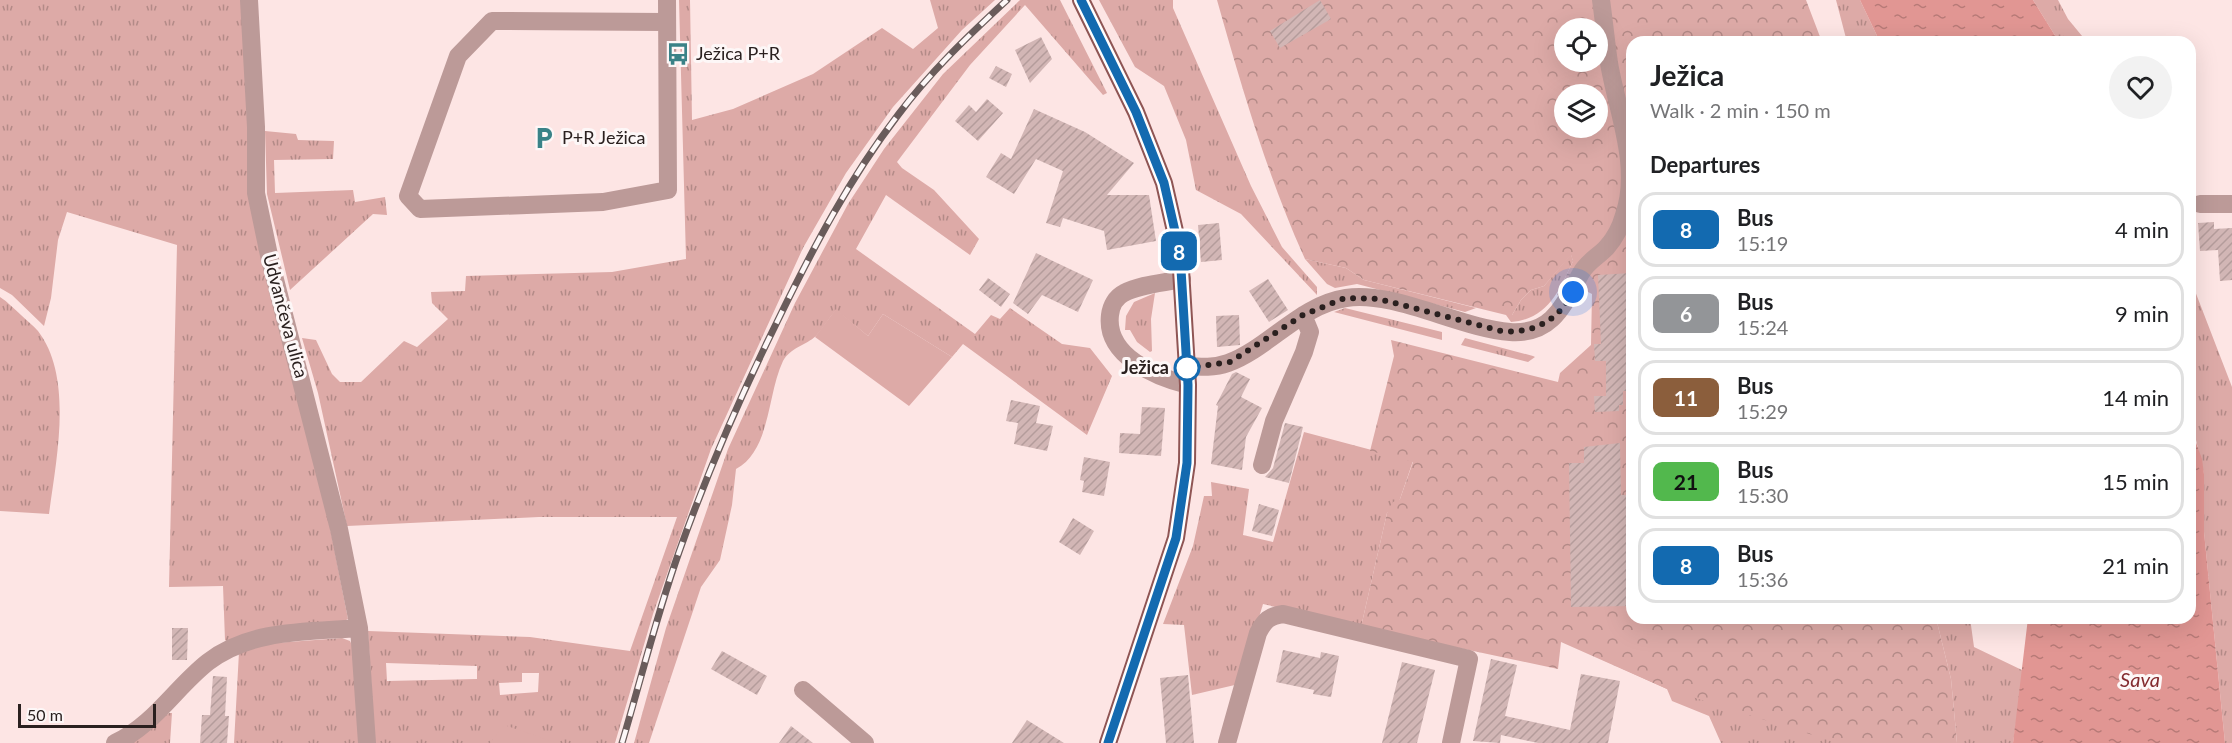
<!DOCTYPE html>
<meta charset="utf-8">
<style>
:root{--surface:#fff;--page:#f2f2f2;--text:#202124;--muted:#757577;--line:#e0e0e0}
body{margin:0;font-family:Lato,sans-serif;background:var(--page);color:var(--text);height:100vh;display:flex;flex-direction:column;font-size:22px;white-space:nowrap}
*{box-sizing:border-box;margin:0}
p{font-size:20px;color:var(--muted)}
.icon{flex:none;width:33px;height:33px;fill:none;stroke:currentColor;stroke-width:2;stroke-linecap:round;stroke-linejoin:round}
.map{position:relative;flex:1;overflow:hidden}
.details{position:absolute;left:1626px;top:36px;width:570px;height:588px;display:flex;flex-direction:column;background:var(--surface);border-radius:18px;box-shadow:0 6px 24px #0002}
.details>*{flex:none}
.badge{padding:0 12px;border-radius:9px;font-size:21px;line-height:39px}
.buttons{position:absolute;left:1554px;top:18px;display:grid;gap:12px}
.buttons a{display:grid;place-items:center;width:54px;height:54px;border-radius:50%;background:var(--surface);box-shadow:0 6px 24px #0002;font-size:30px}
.scale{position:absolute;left:18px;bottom:15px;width:138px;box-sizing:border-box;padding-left:6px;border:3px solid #2a201f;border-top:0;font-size:16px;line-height:21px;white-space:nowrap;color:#2a201f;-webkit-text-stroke:4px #fdf7f7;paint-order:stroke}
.you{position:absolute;width:30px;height:30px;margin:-15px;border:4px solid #fff;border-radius:50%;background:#1a73e8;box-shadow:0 0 0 9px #1a73e833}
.map>.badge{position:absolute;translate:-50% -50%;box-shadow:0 0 0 3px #fff}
h2{padding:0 24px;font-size:22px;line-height:54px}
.round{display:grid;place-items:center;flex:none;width:63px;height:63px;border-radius:32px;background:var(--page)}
.headline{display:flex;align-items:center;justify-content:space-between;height:102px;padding:0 24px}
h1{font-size:28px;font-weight:700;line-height:45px}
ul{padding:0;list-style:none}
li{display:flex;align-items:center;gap:18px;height:75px;margin:0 12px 9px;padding:0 12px;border:3px solid var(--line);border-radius:18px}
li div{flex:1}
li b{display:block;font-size:22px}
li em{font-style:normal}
li .badge{min-width:66px;font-weight:700;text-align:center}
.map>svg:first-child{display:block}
</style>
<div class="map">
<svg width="2232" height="743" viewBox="0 0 2232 743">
<defs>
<pattern id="grass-tufts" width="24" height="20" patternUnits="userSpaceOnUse" patternTransform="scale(1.5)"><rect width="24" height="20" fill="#ddaaa7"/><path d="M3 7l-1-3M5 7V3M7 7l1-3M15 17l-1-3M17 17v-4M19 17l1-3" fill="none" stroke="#b38a87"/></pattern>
<pattern id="park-crowns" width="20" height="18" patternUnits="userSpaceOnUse" patternTransform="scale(1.5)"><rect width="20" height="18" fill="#ddaaa7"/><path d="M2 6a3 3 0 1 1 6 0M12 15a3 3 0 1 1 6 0" fill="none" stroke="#b38a87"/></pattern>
<pattern id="water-ripples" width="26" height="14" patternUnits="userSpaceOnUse" patternTransform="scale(1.5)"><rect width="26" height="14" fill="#e19693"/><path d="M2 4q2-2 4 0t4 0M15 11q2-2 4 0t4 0" fill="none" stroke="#b77a77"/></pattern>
<pattern id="building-hatch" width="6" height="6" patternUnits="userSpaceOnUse" patternTransform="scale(1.5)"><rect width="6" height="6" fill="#d2b6b5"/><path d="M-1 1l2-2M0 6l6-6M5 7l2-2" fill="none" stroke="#b49c9b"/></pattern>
</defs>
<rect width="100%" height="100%" fill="#fde5e4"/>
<path fill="url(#grass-tufts)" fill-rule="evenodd" d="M0,0h244l6,120 98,499 -8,4 -110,20 -5,-3 -2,-54 -54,1 8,-342 -110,-33 -9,28 -7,58 -7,28 -32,-31 -12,-7z
M679,0h11l2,120 41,-11 80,-35 69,-46 31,21 25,-21 -8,-28h65l-33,30 -69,77 -47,66 -43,75 -92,201 -58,165 -38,129h-240l-7,-112 162,6 100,14 47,-134h-138l-192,9 -29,-133 -16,-55 14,2 16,34 8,8h21l43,-41 13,6 31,-28 -16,-16 -1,-11 34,-1 1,-15 146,-4 74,-13zM386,663l91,3v13l-90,2zM522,673h17l-1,19 -38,3 -1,-12 23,-1z
M1020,0h40l47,93 -4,2 -78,-90 -55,60 -73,97 5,6 32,22 45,49 -9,16 -84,-60 -30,54 119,85 16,-19 9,4 10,-11 52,36 28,4 22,28 -25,59 -124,-91 -11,13 -69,-43 -15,22 -32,-26c-7,8 -13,18 -20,26 -10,9 -26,12 -33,25 -16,33 -12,89 -47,108l-4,36 -12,55 -19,27 -52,156h-15l32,-115 62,-179 67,-146 53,-99 36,-55 59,-75z
M1099,0h74v8l78,178 31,61 35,40v8l-76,-81 -45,-24 -10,-50 -22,-54 -29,-19z
M1836,0h24l20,42h-33z
M2033,0h25l10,19 19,23h-28z
M265,131l31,3 2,6 36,1 -1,18 -59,1 1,33 78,-3 2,12 30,-5 2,18 -14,-1 -83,76 -23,-96z
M1571,254l2,7c-14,30 -25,58 -62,61l-5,-7h6l9,-15 10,-10 13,-4z
M1305,259l41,9 18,12 112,28 -11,4 -108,-28 -22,4 -8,-4z
M2190,278l42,109v356h-7l-21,-211v-58l-8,-34 -6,-14z
M1155,293l-4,26 1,32 -2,1 -13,-10 -7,-12h-5l1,-14 8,-14z
M0,297c8,5 14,12 21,18 5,5 12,10 17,16 36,47 18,129 11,183l-49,-3z
M1345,308l97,24v8l-108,-28z
M1465,338l68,18 2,1 -7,5 -67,-17z
M1304,432l109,29 -13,38 -13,14 -26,114 -98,-23 -24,80 -47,11 -8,-70 -21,-1 30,-78 11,-50h8l-1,-14 38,7 -6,46 30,7z
M1936,618h34l4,29 50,24 -11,72h-56l-6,-64z
M1663,621l178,122h-120l-12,-27 -37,-15 -5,-12 -64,-29z
M342,638l8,3 4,8 6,94h-126l5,-91 23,-8z
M169,713h3l-2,30h-40z"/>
<path fill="url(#park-crowns)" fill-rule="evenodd" d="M1217,0h589l16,42h-190v576h304l15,61 6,64h-119l-171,-54 -106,-47 -3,27 -197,-42 26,-114 6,-11 7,-3 13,-37 -43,-11 24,-95 -3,-16 167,42 2,-9 31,-28 1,-51 -16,-8 -7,13 -12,-4 16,-34 -2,-6 -27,31 -13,4 -10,10 -9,15h-6l-142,-35 -18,-12 -41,-9c-38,-84 -63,-171 -88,-259zM1564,28h34v34h-34zM1564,94h34v34h-34z"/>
<path fill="#ddaaa7" d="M836,309l32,27 15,-22 69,43 -43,49 -94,-69z
M504,725l53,18h-67z"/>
<path fill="url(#water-ripples)" d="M1860,0h173l26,42h-179z
M2190,426l12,33 2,15v58l21,211h-212l15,-125h162z"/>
<path fill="url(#building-hatch)" d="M1320,0l11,19 -51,29 -10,-17z
M1041,37l11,22 -22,24 -15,-33z
M996,66l16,8 -6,13 -17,-9z
M987,99l16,14 -25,28 -23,-20 14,-16 7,7z
M1034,109l51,23 49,31 -27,32h42l7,46 -49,9 -3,-19 -41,-13 -3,9 -14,-4 17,-52 -27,-12 -22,35 -28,-17 15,-24 10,6z
M2214,222v7l18,-1v52l-12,1 -2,-31 -18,1 -2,-28z
M1219,223l3,37 -21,2 -3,-37z
M1036,253l57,27 -15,32 -36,-17 -14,19 -15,-11z
M1631,273l1,118h-9v14h-4v6l-24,1 -1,-16h12v-35h-11l-1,-17h7l-3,-69z
M988,278l22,16 -9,13 -22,-17z
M1268,279l20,31 -19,12 -20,-31z
M1239,315l1,30 -23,2 -1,-31z
M1236,372l14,7 -9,18 21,11 -16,29 -4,33 -31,-6 7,-58 -2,-1 16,-31z
M1011,400l29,6 -4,17 17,3 -6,25 -33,-7 4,-21 -12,-2z
M1142,407l23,1 -4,48 -42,-3 1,-20 20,1z
M1285,423l18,4 -14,56 -24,-6 8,-9z
M1620,443l1,52h11v111l-61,1 -2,-144h15v-16z
M1084,457l26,5 -6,34 -22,-4 2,-11 -4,-1z
M1259,504l20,6 -7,26 -20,-5z
M1073,518l21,13 -14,24 -21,-13z
M172,628h16l-1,32h-15z
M1283,650l37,8 1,-6 18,4 -8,41 -18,-3 1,-4 -38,-8z
M722,651l45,25 -10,19 -46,-26z
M1491,659l26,6 -12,51 65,14 11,-56 39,7 -12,62h-70l-37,-8 -1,8 -27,-2z
M1402,662l33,8 -18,73h-35z
M1188,675l6,68h-28l-6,-65z
M213,676l14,1 -2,39h4l-2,27h-27l2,-28h8z
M1027,720l37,23h-52z
M791,726l22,17h-34z"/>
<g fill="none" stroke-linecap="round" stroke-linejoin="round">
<path stroke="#bc9a98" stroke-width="18" d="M249,0l7,127v66l14,67 69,269 20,99 8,115
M665,22l-173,-1 -34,35 -50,140 12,13 183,-7 65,-12 -1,-190
M2200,204h32
M1182,279c-18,4 -41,5 -58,14 -8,4 -13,13 -14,22 -5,41 46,62 78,70
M1187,366c14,1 27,2 41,-3 41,-15 72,-58 118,-65 47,-8 116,31 164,34 43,3 54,-28 71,-59 6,-11 18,-17 26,-26 7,-8 14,-21 17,-32 17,-48 -7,-104 -15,-152 -3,-21 -5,-42 -8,-63
M1262,465l12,-44 30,-69 6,-20 -7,-17
M803,690l62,53
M115,743c39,-18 61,-56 93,-81 43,-33 100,-30 151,-34
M1227,743l31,-110c7,-13 11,-17 25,-19l186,45 -18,84"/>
<path stroke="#8f5554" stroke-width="18" d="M1081,0l55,112 28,71 16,70 8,132 -1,78 -11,75 -68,205"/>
<g stroke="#6a5c5b" stroke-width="7">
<path id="rail" d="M622,743c19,-64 35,-129 57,-191 28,-79 61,-155 98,-230 35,-72 72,-143 121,-207 32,-43 70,-79 109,-115"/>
</g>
<use href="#rail" stroke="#fdf7f7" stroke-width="4.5" stroke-dasharray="14" stroke-linecap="butt"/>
</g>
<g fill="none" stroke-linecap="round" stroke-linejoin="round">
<g stroke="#fff" stroke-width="14">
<path id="line" d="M1081,0l55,112 28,71 16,70 8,132 -1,78 -11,75 -68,205"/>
</g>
<use href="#line" stroke="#136ab0" stroke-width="9"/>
<path stroke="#2a201f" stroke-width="6" stroke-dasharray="0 10.8" d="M1187,368l43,-6 73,-47 42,-17 34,1 122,32c32,3 57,-10 72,-39"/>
</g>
<defs>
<g id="bus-bare" transform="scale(1.8)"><path d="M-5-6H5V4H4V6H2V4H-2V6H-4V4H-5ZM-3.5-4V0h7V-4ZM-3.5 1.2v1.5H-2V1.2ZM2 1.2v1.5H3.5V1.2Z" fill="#3a8287" stroke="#fdf7f7" stroke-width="2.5" paint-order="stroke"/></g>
<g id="parking-bare" transform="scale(1.8)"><path d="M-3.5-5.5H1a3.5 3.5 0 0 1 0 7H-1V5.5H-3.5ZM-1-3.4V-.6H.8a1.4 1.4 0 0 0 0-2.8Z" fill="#3a8287" stroke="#fdf7f7" stroke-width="2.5" paint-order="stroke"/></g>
</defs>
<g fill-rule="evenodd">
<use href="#bus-bare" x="678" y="54"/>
<use href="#parking-bare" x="544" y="138"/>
</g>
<circle fill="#fff" stroke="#136ab0" stroke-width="3" cx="1187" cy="368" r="12"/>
<g text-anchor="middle" stroke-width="6" stroke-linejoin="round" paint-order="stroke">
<g font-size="18" fill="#2a201f" stroke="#fdf7f7" text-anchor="start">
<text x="696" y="60">Ježica P+R</text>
<text x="562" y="144">P+R Ježica</text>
</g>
<g font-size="18" fill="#2a201f" stroke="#fdf7f7">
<text transform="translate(285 316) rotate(75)" y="6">Udvančeva ulica</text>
</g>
<g font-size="18" font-weight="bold" fill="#2a201f" stroke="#fdf7f7" text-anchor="end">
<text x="1169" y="374">Ježica</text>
</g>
<g font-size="20" font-style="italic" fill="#842b2f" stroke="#fdf7f7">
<text x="2140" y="687">Sava</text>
</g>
</g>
</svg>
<div class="buttons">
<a><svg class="icon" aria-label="locate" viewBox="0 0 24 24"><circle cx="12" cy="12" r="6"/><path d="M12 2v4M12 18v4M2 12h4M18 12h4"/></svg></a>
<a><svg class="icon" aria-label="layers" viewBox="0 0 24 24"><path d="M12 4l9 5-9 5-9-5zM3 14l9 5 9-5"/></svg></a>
</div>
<div class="scale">50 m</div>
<div class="you" style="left:1573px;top:292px"></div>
<b class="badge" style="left:1179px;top:251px;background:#136ab0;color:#fff">8</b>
<section class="details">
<div class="headline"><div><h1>Ježica</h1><p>Walk · 2 min · 150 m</p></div><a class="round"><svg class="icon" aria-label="heart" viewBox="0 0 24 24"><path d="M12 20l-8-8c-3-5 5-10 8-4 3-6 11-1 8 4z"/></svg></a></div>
<h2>Departures</h2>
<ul>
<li><span class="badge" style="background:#136ab0;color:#fff">8</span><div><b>Bus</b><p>15:19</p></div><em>4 min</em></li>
<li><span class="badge" style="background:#939598;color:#fff">6</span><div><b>Bus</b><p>15:24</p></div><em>9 min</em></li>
<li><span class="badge" style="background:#8b5e3c;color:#fff">11</span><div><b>Bus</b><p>15:29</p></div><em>14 min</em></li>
<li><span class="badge" style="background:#52b84d;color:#111">21</span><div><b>Bus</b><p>15:30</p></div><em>15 min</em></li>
<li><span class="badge" style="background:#136ab0;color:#fff">8</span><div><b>Bus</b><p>15:36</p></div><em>21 min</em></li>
</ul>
</section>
</div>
